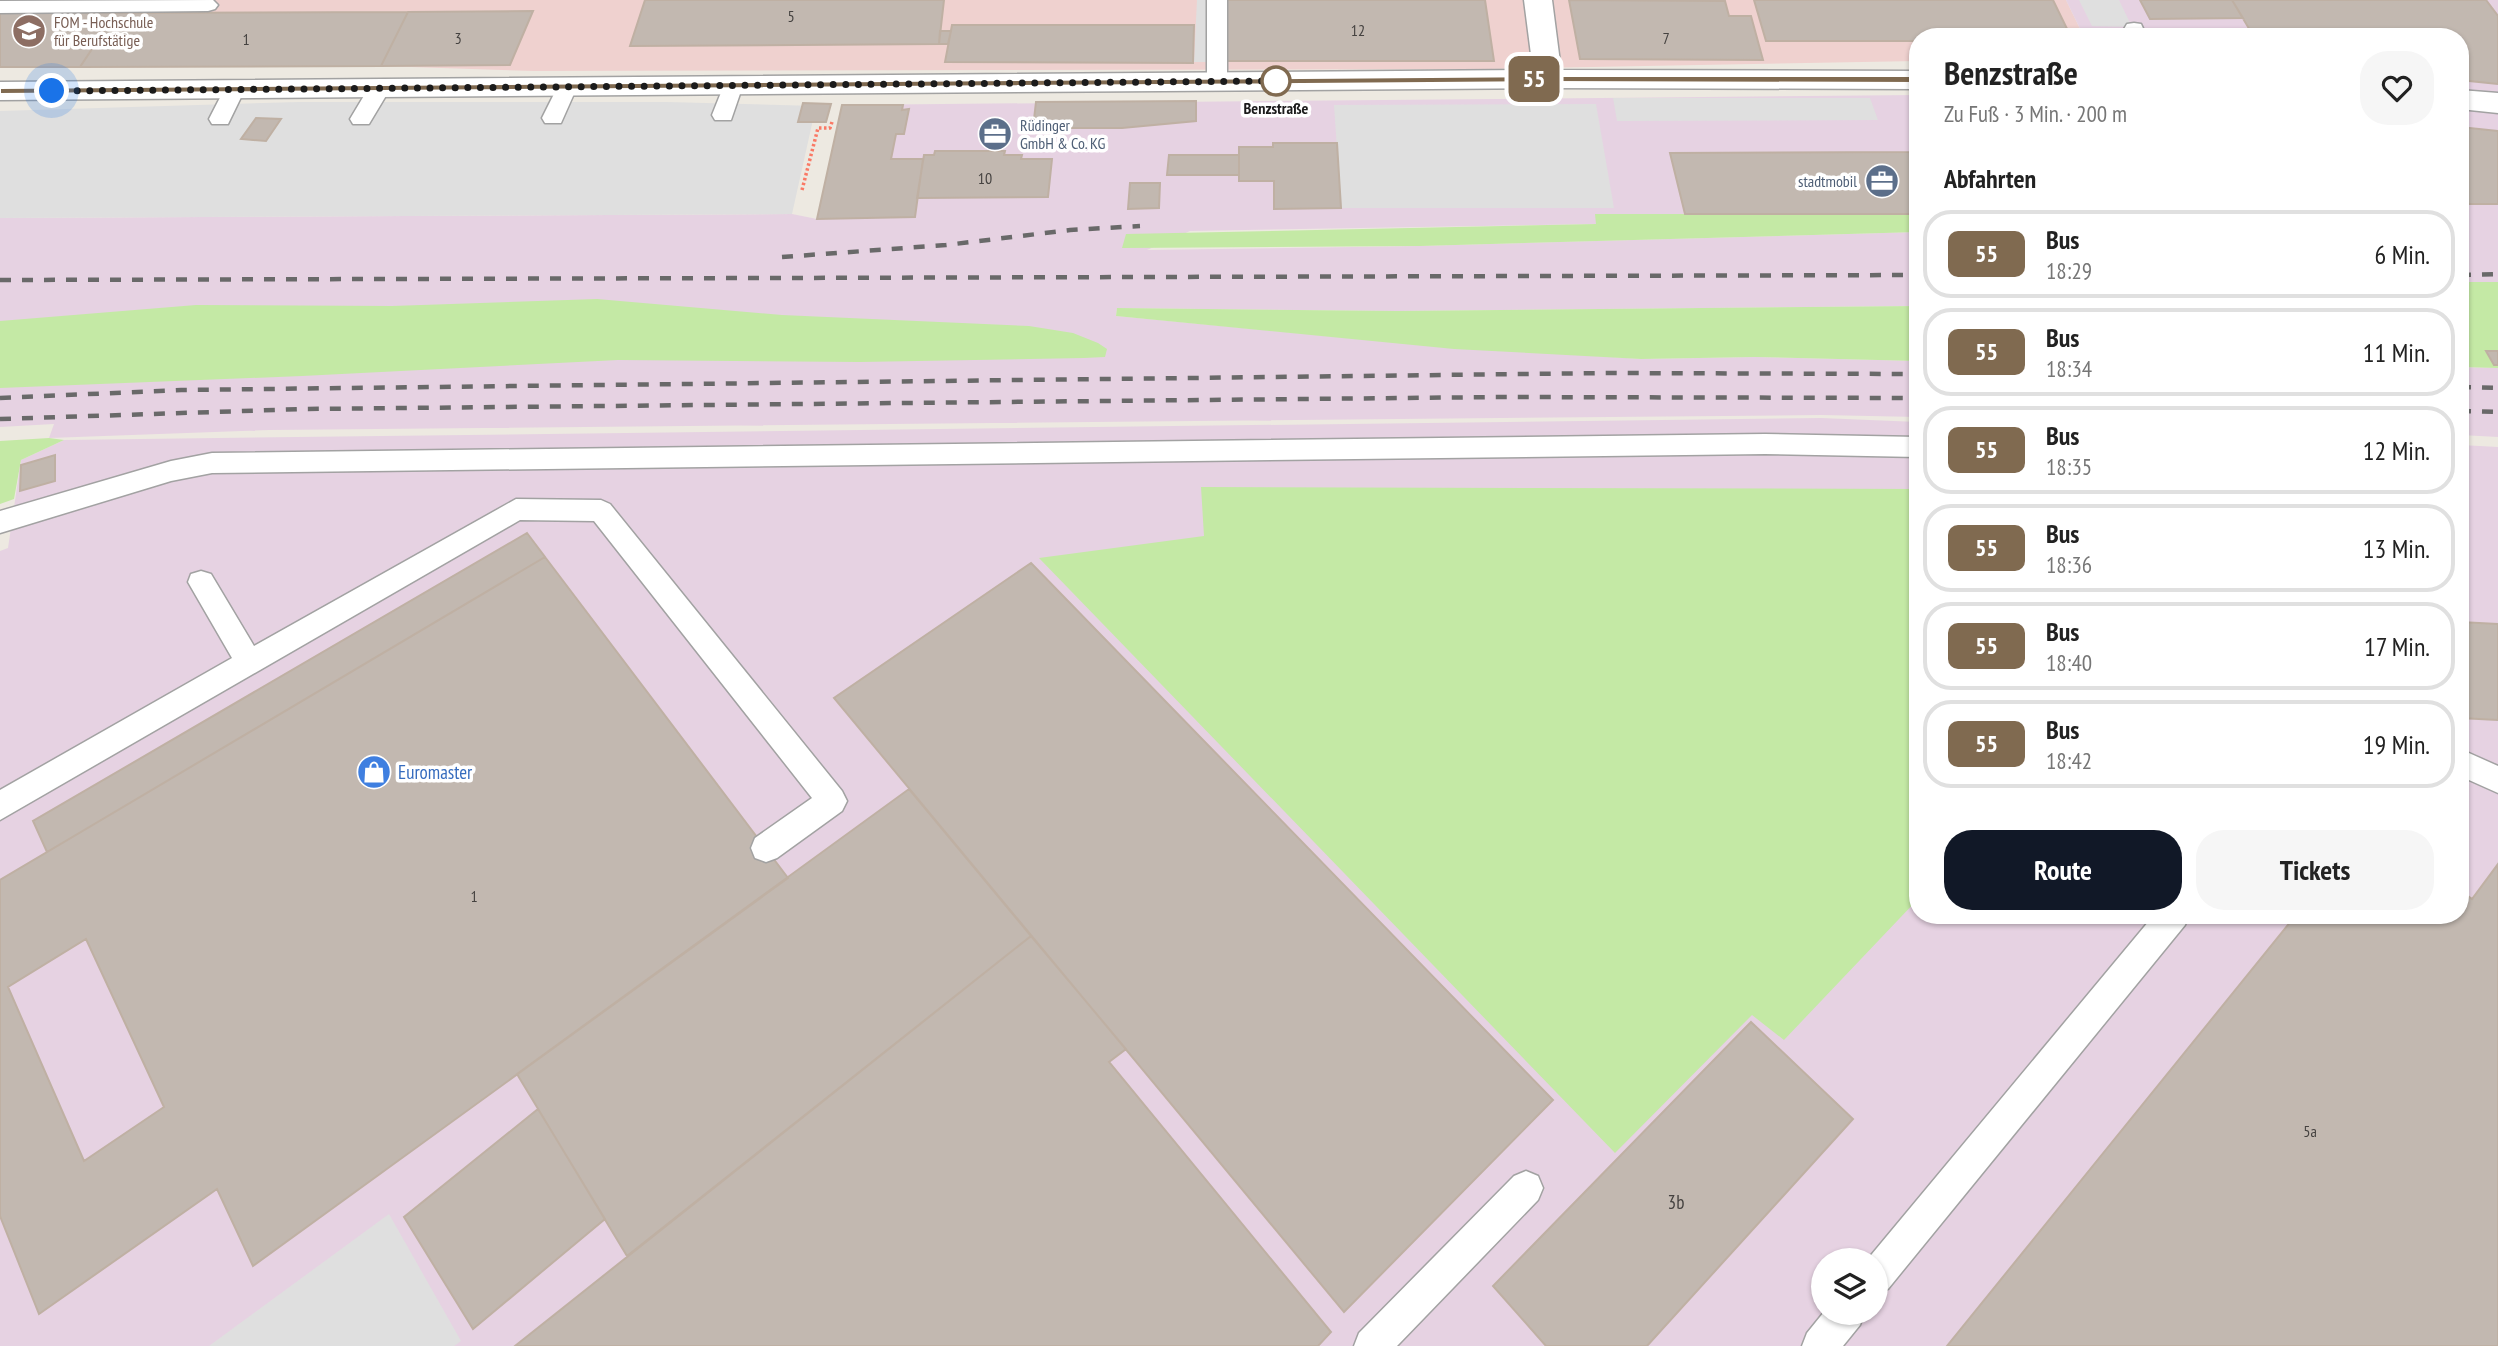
<!DOCTYPE html>
<html lang="de">
<meta charset="utf-8">
<style>
:root{--surface:#fff;--page:#f6f6f6;--text:#222;--muted:#767676;--line:#e0e0e0;--accent:#111827}
body{margin:0;font-family:"PT Sans Narrow",sans-serif;background:var(--page);color:var(--text);height:100vh;display:flex;flex-direction:column;font-size:26px;white-space:nowrap}
*{box-sizing:border-box;margin:0}
p{font-size:23px;color:var(--muted)}
.icon{flex:none;width:38px;height:38px;fill:none;stroke:currentColor;stroke-width:2;stroke-linecap:round;stroke-linejoin:round}
.map{position:relative;flex:1;overflow:hidden}
.sheet{position:absolute;left:1909px;top:28px;width:560px;height:896px;display:flex;flex-direction:column;background:var(--surface);border-radius:28px;box-shadow:0 2px 5px #0004}
.sheet>*{flex:none}
.badge{padding:0 14px;border-radius:10px;font-size:24px;line-height:46px}
.controls{position:absolute;left:1811px;top:1248px;display:grid;gap:14px}
.controls a{display:grid;place-items:center;width:77px;height:77px;border-radius:50%;background:var(--surface);box-shadow:0 2px 5px #0004;font-size:35px}
.you{position:absolute;width:35px;height:35px;margin:-18px;border:5px solid #fff;border-radius:50%;background:#1a73e8;box-shadow:0 0 0 10px #1a73e833}
.map>.badge{position:absolute;translate:-50% -50%;box-shadow:0 0 0 4px #fff}
h2{padding:0 35px;font-size:26px;line-height:63px}
.round{display:grid;place-items:center;flex:none;width:74px;height:74px;border-radius:28px;background:var(--page)}
.head{display:flex;align-items:center;justify-content:space-between;height:119px;padding:0 35px}
h1{font-size:33px;font-weight:800;line-height:52px}
.button{display:flex;gap:14px;margin-top:auto;padding:14px 35px}
.button a{flex:1;height:80px;border-radius:28px;background:var(--accent);color:#fff;font-size:28px;font-weight:800;line-height:80px;text-align:center}
.button a+a{background:var(--page);color:var(--text)}
ul{padding:0;list-style:none}
li{display:flex;align-items:center;gap:21px;height:88px;margin:0 14px 10px;padding:0 21px;border:4px solid var(--line);border-radius:28px}
li div{flex:1}
li b{display:block;font-size:26px}
li em{font-style:normal}
li .badge{min-width:77px;font-weight:700;text-align:center}
.map>svg:first-child{display:block}
</style>
<div class="map">
<svg width="2498" height="1346" viewBox="0 0 2498 1346">
<rect width="100%" height="100%" fill="#ede9e1"/>
<path fill="#efd1cf" d="M0,0h2066l18,37h-166v24l-428,8 -956,2 -153,-5 -381,2z"/>
<path fill="#e6d2e2" fill-rule="evenodd" d="M2066,0h432v282h-37l-1,-245h-376z
M1918,95v119h-322l1,10 -407,7 -43,19 273,-4 498,-14v74l-521,5 -280,-3 -1,8 264,25 261,18 114,-2 163,4v56l-97,-2 -1552,15 -220,8 5,-14 -54,3v-209l792,-4 25,5 25,-114z
M2460,367l38,1v69l-37,-2z
M1821,418l97,4v493h542l1,-470 37,2v899h-2498v-795l8,-3 13,-88 43,-20zM1824,1260h52v52h-52z"/>
<path fill="#c4e9a5" d="M1595,214h323v18l-498,14 -298,2 4,-14 470,-10z
M2460,282h38v86l-37,-1z
M597,299l185,16 247,11 44,7 25,10 9,6 -2,8 -21,1 -224,4 -242,-2 -316,16 -302,12v-67l196,-16 196,1z
M1918,306v55l-163,-4 -114,2 -187,-10 -338,-33 1,-8 280,3z
M49,438l15,2 -43,20 -7,39 -14,5v-63z
M1201,487l717,2v410l-134,141 -32,-25 -137,138 -576,-595 165,-22z"/>
<path fill="#dfdfdf" d="M1197,0h12l-1,62h-14z
M2079,0h40l13,27 -40,-1z
M1613,98h257l8,22 -261,1z
M298,102h369l149,4 -24,108 -792,4v-107z
M1596,104l18,104h-273l-7,-103z
M389,1214l72,127 -7,5h-245z"/>
<path fill="#c2b8b0" stroke="#bfb0a3" stroke-width="2" fill-rule="evenodd" d="M645,0h299l-5,44 -309,2z
M1227,0h258l9,61h-268z
M1569,0l156,1 4,15h22l12,44 -183,-1z
M1754,0h299l18,37h-153v4h-152z
M2140,0h92l11,18 -93,1z
M2232,0h254l12,16v68l-38,-4v-43h-206z
M533,11l-23,54 -129,1 27,-54z
M408,12l-27,54 -301,1 36,-54z
M0,13h116l-36,54h-80z
M952,25h242l-1,38 -248,-1z
M940,31h11l-3,13h-9z
M1196,101v20l-74,7h-89l3,-26z
M803,103l28,1 -5,18h-28z
M842,105h61l-1,5 7,-1 -5,25h-8l-5,25h32l-8,58 -98,2z
M256,118l25,1 -15,22 -25,-2z
M2460,127l38,4v73h-38z
M1273,143h64l4,65 -67,1v-28h-35v-34h34z
M1913,147h5v67h-233l-15,-61 245,-1z
M935,151h70l-1,4h18l-1,4h31l-4,38 -131,1 7,-43h10z
M1169,155h70v20h-72z
M1130,183h30l-1,25 -31,1z
M2486,351h12v14h-4z
M55,455v26l-35,10 1,-26z
M527,533l18,24 -498,295 -14,-31z
M545,557l243,321 -535,388 -36,-77 -178,125 -39,-98v-336zM86,939l78,168 -80,54 -76,-174z
M1031,563l522,537 -209,212 -510,-614z
M2460,622l38,2v96l-38,-2z
M909,789l122,147 -404,320 -110,-182z
M2498,864v482h-551l349,-431h164v-25l12,9z
M1031,936l95,113 -17,13 222,270 -13,14h-803z
M1751,1022l102,97 -206,227h-101l-53,-60z
M538,1109l67,110 -132,110 -69,-112z"/>
<g fill="none" stroke-linecap="round" stroke-linejoin="round">
<g stroke="#a2a2a2" stroke-width="3">
<path id="service" d="M1207,0h20v81l-3,5h-14l-3,-5z
M0,1l213,-1 5,5 -3,4 -7,2 -208,2z
M2134,23l7,1 6,13h-20l-3,-8 3,-5z
M733,78l7,2 3,5 -12,35h-16l-3,-5 14,-35z
M567,80l7,2 3,5 -16,36h-16l-3,-5 18,-36z
M234,82l7,2 4,5 -17,35h-16l-3,-5 18,-35z
M379,82l7,2 4,5 -21,35h-16l-3,-5 18,-30 4,-5z
M1765,434l153,3v20l-153,-3 -1553,19 -41,8 -171,52v-22l171,-50 41,-8z
M516,499l85,1 9,4 232,287 5,10 -5,10 -65,47 -11,4 -11,-4 -4,-10 4,-10 57,-40 -218,-277 -74,-1 -520,300v-30l232,-132 -44,-76 3,-8 10,-3 10,3 43,72z
M2460,749l38,17v27l-38,-17z
M2154,915h35l-4,10 -297,364 -12,6v-35h-9z
M1526,1171l12,5 5,12 -5,12 -141,146h-43l5,-13 155,-157z
M1824,1312h41l-5,13 -17,21h-41l5,-13z"/>
</g>
<g stroke="#a2a2a2" stroke-width="3">
<path id="minor" d="M1524,0h28l9,70 357,1v18l-370,-1 -1548,12v-18l1533,-12z
M2460,90l38,3v20l-38,-4z"/>
</g>
<path stroke="#fa7965" stroke-width="3.5" stroke-dasharray="2.5 2.5" stroke-linecap="butt" d="M802,190l16,-62h12l2,-6"/>
<use href="#service" fill="#fff" fill-rule="evenodd"/>
<use href="#minor" fill="#fff" fill-rule="evenodd"/>
<path stroke="#696969" stroke-width="4.5" stroke-dasharray="11 11" stroke-linecap="butt" d="M782,257l164,-12 124,-15 70,-4
M2460,275l38,-1
M0,280l1918,-5
M2460,387l38,1
M0,398l181,-8 1428,-17 309,1
M2460,411l38,1
M0,419l304,-10 1198,-12 416,1"/>
</g>
<path fill="#806a50" stroke="#fff" stroke-width="2" d="M1548,76h370l5,4 -5,3 -370,-1 -1548,12v-6z"/>
<g fill="none" stroke-linecap="round" stroke-linejoin="round">
<path stroke="#1b1b1b" stroke-width="7" stroke-dasharray="0 12.6" d="M52,91l1224,-10"/>
</g>
<defs>
<g id="school-disc" transform="scale(1.75)"><circle r="9.5" fill="#8d6e63" stroke="#fff"/><path d="M0-5L7-2L0 1L-7-2ZM-4 1L0 2.5L4 1V4Q0 6-4 4Z" fill="#fff"/></g>
<g id="office-disc" transform="scale(1.75)"><circle r="9.5" fill="#5c6f8a" stroke="#fff"/><path d="M-6-3h4V-5.5h4V-3h4V5H-6ZM-1-4.5V-3h2v-1.5ZM-6 0V1H6V0Z" fill="#fff"/></g>
<g id="shop-disc" transform="scale(1.75)"><circle r="9.5" fill="#3f7fe0" stroke="#fff"/><path d="M-5-2.5h2.3a2.7 3.5 0 0 1 5.4 0H5L5.5 6h-11ZM-1.5-2.5h3a1.5 2.3 0 0 0-3 0Z" fill="#fff"/></g>
</defs>
<g fill-rule="evenodd">
<use href="#school-disc" x="29" y="31"/>
<use href="#office-disc" x="995" y="134"/>
<use href="#office-disc" x="1882" y="181"/>
<use href="#shop-disc" x="374" y="772"/>
</g>
<circle fill="#fff" stroke="#806a50" stroke-width="3.5" cx="1276" cy="81" r="14"/>
<g text-anchor="middle" stroke-width="7" stroke-linejoin="round" paint-order="stroke">
<g font-size="16" fill="#454240">
<text x="791" y="22">5</text>
<text x="1358" y="36">12</text>
<text x="458" y="44">3</text>
<text x="1666" y="44">7</text>
<text x="246" y="45">1</text>
<text x="985" y="184">10</text>
<text x="474" y="902">1</text>
<text x="2310" y="1137">5a</text>
</g>
<g font-size="16" fill="#785e54" stroke="#fff" text-anchor="start">
<text x="54" y="28">FOM - Hochschule<tspan x="54" dy="18">für Berufstätige</tspan></text>
</g>
<g font-size="16" font-weight="bold" fill="#1b1b1b" stroke="#fff">
<text x="1276" y="114">Benzstraße</text>
</g>
<g font-size="16" fill="#4e5e75" stroke="#fff" text-anchor="start">
<text x="1020" y="131">Rüdinger<tspan x="1020" dy="18">GmbH &amp; Co. KG</tspan></text>
<text x="1857" y="187" text-anchor="end">stadtmobil</text>
</g>
<g font-size="19" fill="#366cbe" stroke="#fff" text-anchor="start">
<text x="398" y="779">Euromaster</text>
</g>
<g font-size="19" fill="#454240">
<text x="1676" y="1209">3b</text>
</g>
</g>
</svg>
<div class="controls">
<a><svg class="icon" aria-label="layers" viewBox="0 0 24 24"><path d="M12 4l9 5-9 5-9-5zM3 14l9 5 9-5"/></svg></a>
</div>
<div class="you" style="left:52px;top:91px"></div>
<b class="badge" style="left:1534px;top:79px;background:#806a50;color:#fff">55</b>
<section class="sheet">
<div class="head"><div><h1>Benzstraße</h1><p>Zu Fuß · 3 Min. · 200 m</p></div><a class="round"><svg class="icon" aria-label="heart" viewBox="0 0 24 24"><path d="M12 20l-8-8c-3-5 5-10 8-4 3-6 11-1 8 4z"/></svg></a></div>
<h2>Abfahrten</h2>
<ul>
<li><span class="badge" style="background:#806a50;color:#fff">55</span><div><b>Bus</b><p>18:29</p></div><em>6 Min.</em></li>
<li><span class="badge" style="background:#806a50;color:#fff">55</span><div><b>Bus</b><p>18:34</p></div><em>11 Min.</em></li>
<li><span class="badge" style="background:#806a50;color:#fff">55</span><div><b>Bus</b><p>18:35</p></div><em>12 Min.</em></li>
<li><span class="badge" style="background:#806a50;color:#fff">55</span><div><b>Bus</b><p>18:36</p></div><em>13 Min.</em></li>
<li><span class="badge" style="background:#806a50;color:#fff">55</span><div><b>Bus</b><p>18:40</p></div><em>17 Min.</em></li>
<li><span class="badge" style="background:#806a50;color:#fff">55</span><div><b>Bus</b><p>18:42</p></div><em>19 Min.</em></li>
</ul>
<div class="button"><a>Route</a><a>Tickets</a></div>
</section>
</div>
